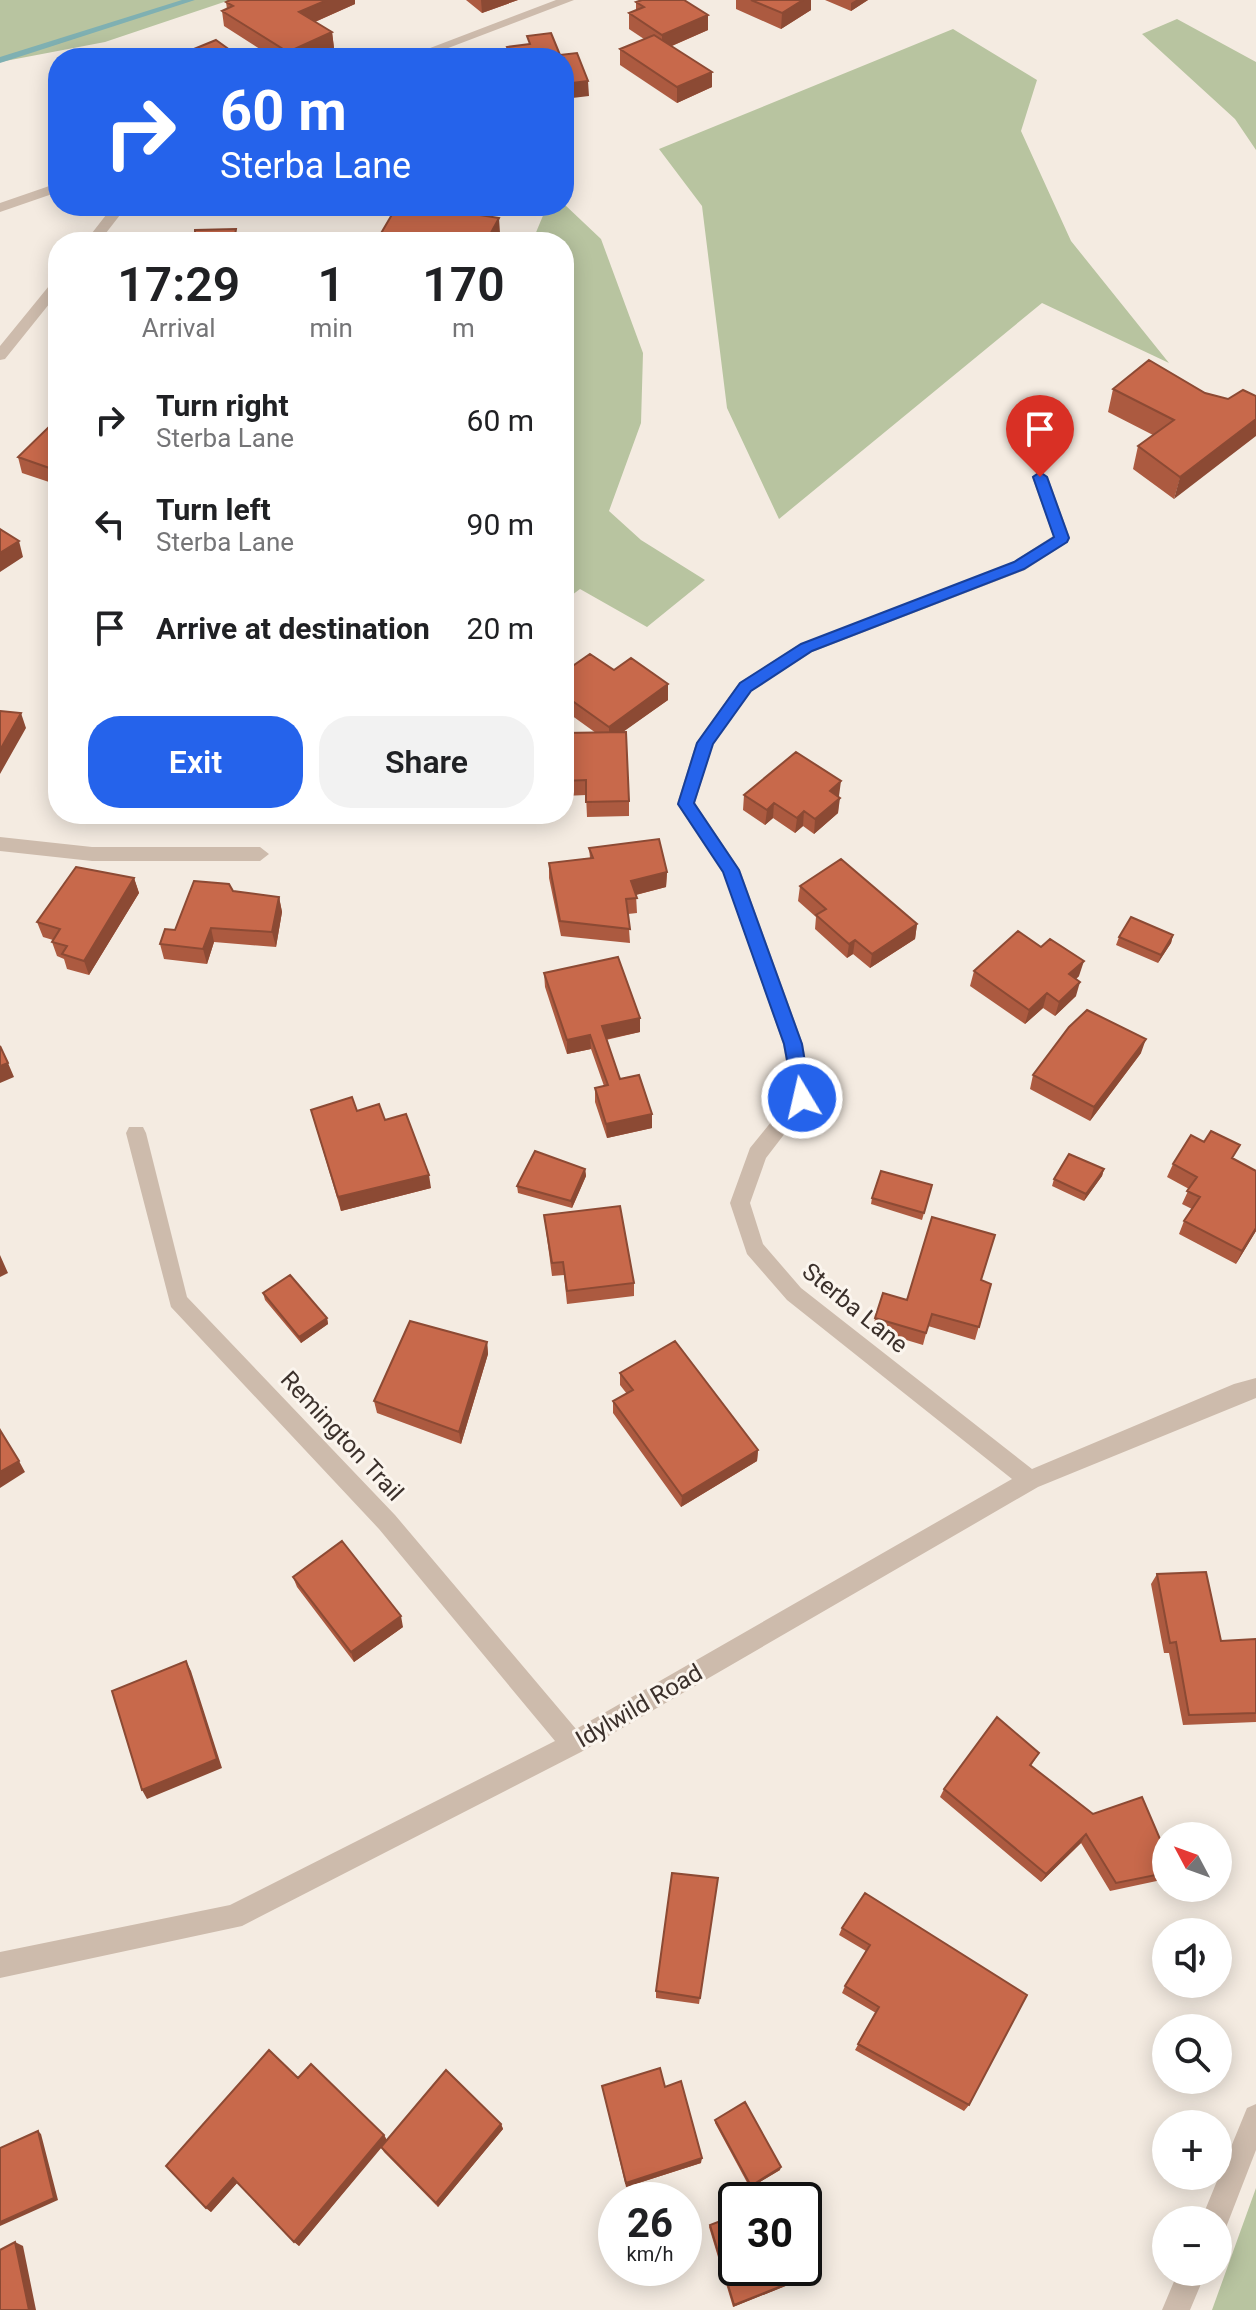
<!DOCTYPE html>
<meta charset="utf-8">
<style>
:root{--surface:#fff;--page:#f2f2f2;--text:#202124;--muted:#757577;--accent:#2563eb}
body{margin:0;font-family:Roboto,sans-serif;background:var(--page);color:var(--text);height:100vh;display:flex;flex-direction:column;font-size:30px;white-space:nowrap}
*{box-sizing:border-box;margin:0}
p{font-size:26px;color:var(--muted)}
.icon{flex:none;width:44px;height:44px;fill:none;stroke:currentColor;stroke-width:2;stroke-linecap:round;stroke-linejoin:round}
.map{position:relative;flex:1;overflow:hidden}
.details{position:absolute;left:48px;top:232px;width:526px;height:592px;display:flex;flex-direction:column;background:var(--surface);border-radius:32px;box-shadow:0 4px 20px #0003}
.details>*{flex:none}
.hud{position:absolute;left:48px;top:48px;width:526px;height:168px;border-radius:32px;box-shadow:0 4px 20px #0003;background:#2563eb;color:#fff;overflow:hidden}
.needle{width:52px;rotate:311deg}
.controls{position:absolute;left:1152px;top:1822px;display:grid;gap:16px}
.controls a{display:grid;place-items:center;width:80px;height:80px;border-radius:50%;background:var(--surface);box-shadow:0 4px 20px #0003;font-size:40px}
.speed{position:absolute;left:598px;top:2182px;display:flex;gap:16px;font-size:40px;font-weight:700;text-align:center}
.speed>*{display:grid;place-content:center;width:104px;height:104px;border-radius:50%;background:var(--surface);box-shadow:0 4px 20px #0003;line-height:1}
.speed small{font-size:20px;font-weight:400}
.speed .limit{border:4px solid #111;border-radius:12px;background:#fff;color:#111}
.pin{position:absolute;display:grid;place-items:center;width:68px;height:68px;color:#fff;margin:-82px -34px;border-radius:50% 50% 50% 0;rotate:-45deg;box-shadow:0 0 8px #0007}
.pin .icon{rotate:45deg}
.me{position:absolute;width:88px;margin:-44px;rotate:351deg;stroke-linejoin:round;filter:drop-shadow(0 0 6px #0008)}
.turn{display:flex;align-items:center;gap:28px;height:168px;padding:0 40px;font-size:36px}
.turn .icon{width:104px;height:104px;stroke-width:2.5}
.turn b{display:block;font-size:56px;line-height:68px}
.eta{display:flex;justify-content:space-evenly;align-items:center;height:136px;text-align:center}
.eta b{font-size:48px;font-weight:600;line-height:56px}
.button{display:flex;gap:16px;margin-top:auto;padding:16px 40px}
.button a{flex:1;height:92px;border-radius:32px;background:var(--accent);color:#fff;font-size:32px;font-weight:600;line-height:92px;text-align:center}
.button a+a{background:var(--page);color:var(--text)}
ul{padding:0;list-style:none}
li{display:flex;align-items:center;gap:24px;height:104px;padding:0 40px}
li div{flex:1}
li b{display:block;font-size:30px}
li em{font-style:normal}
.map>svg:first-child{display:block}
.green{fill:#b8c4a0}
.lines{fill:none;stroke-linecap:round;stroke-linejoin:round}
.stream{fill:#7fb0b2;fill-rule:evenodd}
.minor{fill:#cdbbac;fill-rule:evenodd}
.wall{fill:#ac5a40}
.shaded-wall{fill:#8c4a34}
.building{fill:#c8694b;stroke:#8c4a34;stroke-width:2}
.route{fill:#2563eb;stroke:#184099;stroke-width:2}
.labels{text-anchor:middle;dominant-baseline:central;stroke-width:6;stroke-linejoin:round;paint-order:stroke}
.street-label{font-size:24px;fill:#3b302b;stroke:#fbf5ee}
</style>
<div class="map">
<svg width="1256" height="2310" viewBox="0 0 1256 2310">
<rect width="100%" height="100%" fill="#f4ebe1"/>
<path class="green" d="M 0,0 L 230,0 L 105,42 L 0,62 Z
M 1177,19 L 1256,62 L 1256,150 L 1235,119 L 1142,34 Z
M 953,29 L 1037,80 L 1021,131 L 1071,241 L 1169,363 L 1042,303 L 779,519 L 727,408 L 702,206 L 659,149 Z
M 564,204 L 601,239 L 643,353 L 641,423 L 609,511 L 641,540 L 705,580 L 647,627 L 580,589 L 564,601 L 564,242 L 532,242 L 547,206 Z
M 1256,2188 L 1256,2310 L 1212,2310 Z"/>
<g class="lines">
<path class="stream" d="M 182,0 L 195,0 L 0,63 L 0,57 Z"/>
<path class="minor" d="M 556,0 L 574,0 L 422,58 L 404,58 Z
M 58,183 L 58,192 L 0,212 L 0,203 Z
M 113,206 L 127,206 L 99,242 L 85,242 Z
M 58,280 L 58,293 L 5,359 L 0,360 L 0,346 L 53,281 Z
M 1040,472 L 1048,477 L 1070,538 L 1068,542 L 1025,570 L 812,652 L 751,691 L 713,744 L 695,803 L 740,870 L 803,1044 L 812,1098 L 766,1158 L 750,1203 L 763,1244 L 801,1288 L 1032,1469 L 1234,1384 L 1256,1378 L 1256,1398 L 1038,1487 L 581,1752 L 242,1926 L 0,1978 L 0,1952 L 230,1905 L 555,1741 L 379,1529 L 171,1307 L 126,1133 L 129,1127 L 143,1127 L 146,1133 L 187,1297 L 395,1515 L 576,1729 L 1012,1479 L 787,1300 L 747,1254 L 730,1203 L 750,1148 L 792,1096 L 783,1044 L 723,872 L 677,804 L 696,743 L 739,683 L 800,644 L 1013,562 L 1053,536 L 1032,477 Z
M 0,837 L 92,847 L 260,847 L 269,854 L 260,861 L 92,861 L 0,851 Z
M 1256,2104 L 1256,2150 L 1225,2230 L 1218,2232 L 1218,2220 L 1201,2220 L 1247,2108 Z
M 1178,2272 L 1206,2272 L 1190,2310 L 1162,2310 Z"/>
</g>
<path class="wall" d="M 230,0 L 355,0 L 355,4 L 315,22 L 332,32 L 334,48 L 311,58 L 274,58 L 224,26 L 222,11 L 227,9 L 226,2 Z
M 466,0 L 518,0 L 482,13 Z
M 736,0 L 811,0 L 811,10 L 781,29 L 736,9 Z
M 825,0 L 868,0 L 851,11 Z
M 636,2 L 708,15 L 708,30 L 672,46 L 712,87 L 677,103 L 620,65 L 620,49 L 644,39 L 629,29 L 629,13 L 636,10 Z
M 500,233 L 495,242 L 381,242 L 380,235 Z
M 1113,389 L 1205,393 L 1174,499 L 1133,469 L 1138,446 L 1153,435 L 1108,412 Z
M 58,418 L 58,485 L 22,473 L 18,457 Z
M 614,670 L 668,684 L 668,700 L 622,732 L 629,801 L 629,816 L 587,817 L 586,795 L 564,796 L 564,733 L 596,733 L 564,710 L 564,672 Z
M 744,795 L 839,796 L 838,813 L 814,834 L 803,826 L 795,833 L 773,818 L 765,825 L 743,810 Z
M 589,848 L 667,872 L 666,887 L 636,895 L 637,913 L 628,914 L 630,943 L 561,936 L 549,878 L 549,863 L 590,858 Z
M 134,878 L 139,893 L 89,975 L 67,969 L 64,959 L 57,956 L 52,942 L 53,940 L 43,937 L 37,922 Z
M 800,886 L 917,924 L 915,939 L 870,968 L 853,954 L 847,958 L 815,929 L 816,917 L 798,901 Z
M 233,891 L 279,897 L 282,912 L 276,947 L 214,942 L 207,964 L 164,959 L 160,944 L 175,930 Z
M 1173,935 L 1171,943 L 1158,963 L 1116,945 L 1119,937 Z
M 974,971 L 1079,976 L 1076,979 L 1076,996 L 1055,1016 L 1043,1008 L 1025,1024 L 970,986 Z
M 544,973 L 640,1018 L 640,1032 L 606,1040 L 620,1079 L 652,1114 L 652,1128 L 607,1138 L 595,1102 L 595,1088 L 604,1086 L 591,1049 L 567,1054 L 545,987 Z
M 1141,1053 L 1090,1121 L 1030,1089 L 1033,1075 Z
M 311,1110 L 357,1111 L 385,1120 L 431,1188 L 341,1211 Z
M 1234,1160 L 1256,1231 L 1236,1264 L 1179,1234 L 1184,1221 L 1192,1209 L 1182,1204 L 1189,1189 L 1167,1177 L 1173,1164 Z
M 585,1169 L 586,1176 L 572,1208 L 518,1193 L 517,1186 Z
M 1104,1169 L 1102,1176 L 1084,1201 L 1052,1186 L 1054,1179 Z
M 932,1185 L 922,1220 L 871,1204 L 872,1198 Z
M 544,1215 L 634,1283 L 634,1296 L 567,1304 L 564,1275 L 552,1276 Z
M 981,1281 L 991,1284 L 975,1340 L 928,1326 L 923,1345 L 873,1330 L 875,1318 L 907,1300 Z
M 263,1293 L 327,1318 L 328,1324 L 301,1343 L 265,1300 Z
M 487,1342 L 488,1354 L 461,1444 L 377,1413 L 374,1401 Z
M 620,1373 L 758,1450 L 757,1461 L 681,1507 L 613,1413 L 613,1401 L 627,1394 L 620,1385 Z
M 1157,1574 L 1221,1641 L 1256,1639 L 1256,1722 L 1183,1725 L 1169,1653 L 1164,1653 L 1151,1584 Z
M 293,1577 L 403,1627 L 354,1662 L 297,1587 Z
M 1039,1753 L 1031,1766 L 1093,1814 L 1166,1853 L 1166,1879 L 1110,1891 L 1081,1843 L 1041,1882 L 940,1797 L 944,1789 Z
M 718,1878 L 699,2004 L 656,1998 L 656,1991 Z
M 865,1893 L 969,2105 L 964,2111 L 855,2050 L 876,2013 L 842,1993 L 845,1986 L 866,1951 L 839,1935 L 842,1928 Z
M 298,2078 L 384,2135 L 387,2140 L 501,2124 L 503,2129 L 438,2207 L 384,2152 L 381,2147 L 299,2246 L 237,2183 L 211,2212 L 206,2208 Z
M 602,2086 L 665,2087 L 701,2163 L 626,2187 Z
M 715,2120 L 780,2170 L 750,2188 L 715,2123 Z
M 710,2225 L 788,2285 L 733,2307 L 709,2227 Z"/>
<path class="shaded-wall" d="M 327,0 L 355,0 L 355,4 L 301,28 L 299,12 Z
M 481,0 L 518,0 L 482,13 Z
M 803,0 L 811,0 L 811,10 L 781,29 L 782,13 Z
M 856,0 L 868,0 L 851,11 L 851,3 Z
M 708,15 L 708,30 L 662,50 L 662,35 Z
M 332,32 L 334,48 L 311,58 L 288,58 L 288,52 Z
M 712,72 L 712,87 L 677,103 L 677,87 Z
M 588,81 L 589,96 L 564,99 L 564,84 Z
M 499,218 L 500,233 L 495,242 L 486,242 Z
M 1256,419 L 1256,436 L 1174,499 L 1180,477 Z
M 19,541 L 23,557 L 0,572 L 0,553 Z
M 668,684 L 668,700 L 609,742 L 609,727 Z
M 21,713 L 26,728 L 0,774 L 0,750 Z
M 841,781 L 839,796 L 828,806 L 830,791 Z
M 840,798 L 838,813 L 814,834 L 815,819 Z
M 774,803 L 773,818 L 765,825 L 767,810 Z
M 804,811 L 803,826 L 795,833 L 797,818 Z
M 667,872 L 666,887 L 631,896 L 631,881 Z
M 134,878 L 139,893 L 89,975 L 84,961 Z
M 279,897 L 282,912 L 276,947 L 272,932 Z
M 917,924 L 915,939 L 870,968 L 872,954 Z
M 211,928 L 214,942 L 207,964 L 203,949 Z
M 1173,935 L 1171,943 L 1158,963 L 1161,955 Z
M 855,940 L 853,954 L 847,958 L 849,944 Z
M 1084,961 L 1079,976 L 1065,989 L 1069,974 Z
M 1080,982 L 1076,996 L 1055,1016 L 1059,1002 Z
M 1047,993 L 1043,1008 L 1025,1024 L 1029,1010 Z
M 640,1018 L 640,1032 L 602,1040 L 602,1026 Z
M 590,1035 L 591,1049 L 567,1054 L 567,1040 Z
M 1146,1039 L 1141,1053 L 1090,1121 L 1094,1107 Z
M 8,1063 L 14,1077 L 0,1083 L 0,1066 Z
M 652,1114 L 652,1128 L 607,1138 L 606,1124 Z
M 585,1169 L 586,1176 L 572,1208 L 571,1201 Z
M 1104,1169 L 1102,1176 L 1084,1201 L 1086,1194 Z
M 429,1175 L 431,1188 L 341,1211 L 338,1197 Z
M 1256,1228 L 1256,1231 L 1236,1264 L 1242,1251 Z
M 0,1255 L 8,1273 L 0,1277 Z
M 327,1318 L 328,1324 L 301,1343 L 299,1337 Z
M 487,1342 L 488,1354 L 461,1444 L 459,1432 Z
M 758,1450 L 757,1461 L 681,1507 L 682,1496 Z
M 19,1461 L 25,1472 L 0,1488 L 0,1472 Z
M 401,1616 L 403,1627 L 354,1662 L 351,1652 Z
M 186,1661 L 191,1671 L 222,1768 L 147,1799 L 142,1790 Z
M 1086,1834 L 1081,1843 L 1041,1882 L 1046,1874 Z
M 501,2124 L 503,2129 L 438,2207 L 436,2203 Z
M 38,2131 L 41,2134 L 58,2200 L 0,2226 L 0,2222 Z
M 384,2135 L 387,2141 L 299,2246 L 294,2242 Z
M 702,2158 L 701,2163 L 626,2187 L 626,2183 Z
M 781,2167 L 780,2170 L 750,2188 L 751,2186 Z
M 233,2178 L 238,2182 L 211,2212 L 206,2208 Z
M 15,2242 L 23,2246 L 36,2310 L 29,2310 Z
M 789,2283 L 788,2285 L 733,2307 L 734,2305 Z"/>
<path class="building" d="M 230,0 L 327,0 L 299,12 L 332,32 L 288,52 L 222,11 L 233,6 L 226,2 Z
M 642,0 L 684,0 L 708,15 L 662,35 L 629,13 L 644,7 L 636,2 Z
M 751,0 L 803,0 L 782,13 Z
M 551,33 L 560,55 L 577,53 L 588,81 L 564,84 L 564,58 L 512,58 L 507,47 L 530,44 L 527,36 Z
M 654,35 L 712,72 L 677,87 L 620,49 Z
M 216,40 L 241,58 L 172,58 Z
M 397,206 L 423,206 L 499,218 L 486,242 L 414,242 L 415,240 L 380,235 Z
M 236,229 L 234,242 L 152,242 L 152,236 L 195,235 L 195,230 Z
M 1149,360 L 1205,393 L 1228,399 L 1243,390 L 1256,396 L 1256,419 L 1180,477 L 1138,446 L 1174,420 L 1113,389 Z
M 58,418 L 58,471 L 18,457 Z
M 0,529 L 19,541 L 0,553 Z
M 590,654 L 614,670 L 631,658 L 668,684 L 609,727 L 564,695 L 564,672 Z
M 0,711 L 21,713 L 0,750 Z
M 626,732 L 629,801 L 586,802 L 586,780 L 564,781 L 564,733 Z
M 796,752 L 841,781 L 830,791 L 840,798 L 815,819 L 804,811 L 797,818 L 774,803 L 767,810 L 744,795 Z
M 659,839 L 667,872 L 631,881 L 637,898 L 626,899 L 630,929 L 560,921 L 549,863 L 593,858 L 589,848 Z
M 841,859 L 917,924 L 872,954 L 855,940 L 849,944 L 816,915 L 826,909 L 800,886 Z
M 76,867 L 134,878 L 84,961 L 62,954 L 67,946 L 52,942 L 60,929 L 37,922 Z
M 194,881 L 229,884 L 233,891 L 279,897 L 272,932 L 211,928 L 203,949 L 160,944 L 165,929 L 175,930 Z
M 1131,917 L 1173,935 L 1161,955 L 1119,937 Z
M 1018,931 L 1041,947 L 1050,939 L 1084,961 L 1069,974 L 1080,982 L 1059,1002 L 1047,993 L 1029,1010 L 974,971 Z
M 618,957 L 640,1018 L 602,1026 L 620,1079 L 639,1075 L 652,1114 L 606,1124 L 595,1088 L 608,1085 L 590,1035 L 567,1040 L 544,973 Z
M 1087,1010 L 1146,1039 L 1094,1107 L 1033,1075 L 1069,1027 Z
M 0,1046 L 8,1063 L 0,1066 Z
M 352,1097 L 357,1111 L 379,1104 L 385,1120 L 406,1114 L 429,1175 L 338,1197 L 311,1110 Z
M 1211,1131 L 1240,1145 L 1232,1158 L 1256,1171 L 1256,1228 L 1242,1251 L 1184,1221 L 1200,1197 L 1187,1191 L 1197,1177 L 1173,1164 L 1191,1135 L 1204,1142 Z
M 535,1151 L 585,1169 L 571,1201 L 517,1186 Z
M 1069,1154 L 1104,1169 L 1086,1194 L 1054,1179 Z
M 881,1171 L 932,1185 L 924,1213 L 872,1198 Z
M 620,1206 L 634,1283 L 567,1291 L 563,1262 L 552,1263 L 544,1215 Z
M 932,1217 L 995,1235 L 981,1280 L 991,1284 L 979,1327 L 932,1314 L 926,1333 L 875,1318 L 883,1293 L 907,1300 Z
M 290,1275 L 327,1318 L 299,1337 L 263,1293 Z
M 410,1321 L 487,1342 L 459,1432 L 374,1401 Z
M 675,1341 L 758,1450 L 682,1496 L 613,1401 L 633,1390 L 620,1373 Z
M 0,1430 L 19,1461 L 0,1472 Z
M 342,1541 L 401,1616 L 351,1652 L 293,1577 Z
M 1206,1572 L 1221,1641 L 1256,1639 L 1256,1713 L 1189,1715 L 1176,1642 L 1170,1643 L 1157,1574 Z
M 186,1661 L 217,1759 L 142,1790 L 112,1691 Z
M 997,1717 L 1039,1753 L 1030,1765 L 1093,1814 L 1142,1797 L 1166,1853 L 1166,1873 L 1116,1883 L 1086,1834 L 1046,1874 L 944,1789 Z
M 672,1873 L 718,1878 L 700,1998 L 656,1991 Z
M 865,1893 L 1027,1995 L 969,2105 L 858,2044 L 879,2007 L 845,1986 L 870,1945 L 842,1928 Z
M 269,2050 L 298,2078 L 311,2064 L 384,2135 L 294,2242 L 233,2178 L 206,2208 L 166,2166 Z
M 660,2068 L 665,2087 L 681,2081 L 702,2158 L 626,2183 L 602,2086 Z
M 446,2070 L 501,2124 L 436,2203 L 381,2147 Z
M 745,2102 L 781,2167 L 751,2186 L 715,2120 Z
M 38,2131 L 54,2198 L 0,2222 L 0,2148 Z
M 736,2215 L 736,2268 L 784,2268 L 789,2283 L 734,2305 L 710,2225 Z
M 15,2242 L 29,2310 L 0,2310 L 0,2250 Z"/>
<path class="route" d="M 1040,472 L 1047,477 L 1069,538 L 1067,542 L 1024,569 L 812,651 L 751,691 L 713,744 L 694,803 L 739,870 L 802,1044 L 811,1098 L 808,1103 L 795,1103 L 784,1044 L 723,872 L 678,804 L 697,743 L 740,683 L 801,644 L 1014,562 L 1054,537 L 1033,477 Z"/>
<g class="labels">
<g class="street-label">
<text transform="translate(855 1308) rotate(39)">Sterba Lane</text>
<text transform="translate(342 1436) rotate(47)">Remington Trail</text>
<text transform="translate(639 1706) rotate(-30)">Idylwild Road</text>
</g>
</g>
</svg>
<div class="controls">
<a><svg class="needle" viewBox="-14 -14 28 28"><path d="M0-13l5 13h-10z" fill="#e53935"/><path d="M0 13l5-13h-10z" fill="#757577"/></svg></a>
<a><svg class="icon" aria-label="sound" viewBox="0 0 24 24"><path d="M4 9h4l5-4v14l-5-4H4zM17 9q2 3 0 6"/></svg></a>
<a><svg class="icon" aria-label="search" viewBox="0 0 24 24"><circle cx="10" cy="10" r="6"/><path d="M15 15l6 6"/></svg></a>
<a>+</a>
<a>−</a>
</div>
<div class="speed"><div>26<small>km/h</small></div><div class="limit">30</div></div>
<div class="pin" style="left:1040px;top:477px;background:#d93025"><svg class="icon" aria-label="arrive" viewBox="0 0 24 24"><path d="M6 21V4h12l-3 4 3 4H6"/></svg></div>
<svg class="me" style="left:802px;top:1098px" viewBox="-20 -20 40 40"><circle r="17" fill="#2563eb" stroke="#fff" stroke-width="3"/><path d="M0-11L8 9 0 5-8 9z" fill="#fff"/></svg>
<div class="hud">
<div class="turn"><svg class="icon" aria-label="right" viewBox="0 0 24 24"><path d="M7 20v-9h11M14 6l5 5-5 5"/></svg><div><b>60 m</b>Sterba Lane</div></div>
</div>
<section class="details">
<div class="eta">
<div><b>17:29</b><p>Arrival</p></div>
<div><b>1</b><p>min</p></div>
<div><b>170</b><p>m</p></div>
</div>
<ul>
<li><svg class="icon" aria-label="right" viewBox="0 0 24 24"><path d="M7 20v-9h11M14 6l5 5-5 5"/></svg><div><b>Turn right</b><p>Sterba Lane</p></div><em>60 m</em></li>
<li><svg class="icon" aria-label="left" viewBox="0 0 24 24"><path d="M17 20v-9H6M10 6l-5 5 5 5"/></svg><div><b>Turn left</b><p>Sterba Lane</p></div><em>90 m</em></li>
<li><svg class="icon" aria-label="arrive" viewBox="0 0 24 24"><path d="M6 21V4h12l-3 4 3 4H6"/></svg><div><b>Arrive at destination</b></div><em>20 m</em></li>
</ul>
<div class="button"><a>Exit</a><a>Share</a></div>
</section>
</div>
